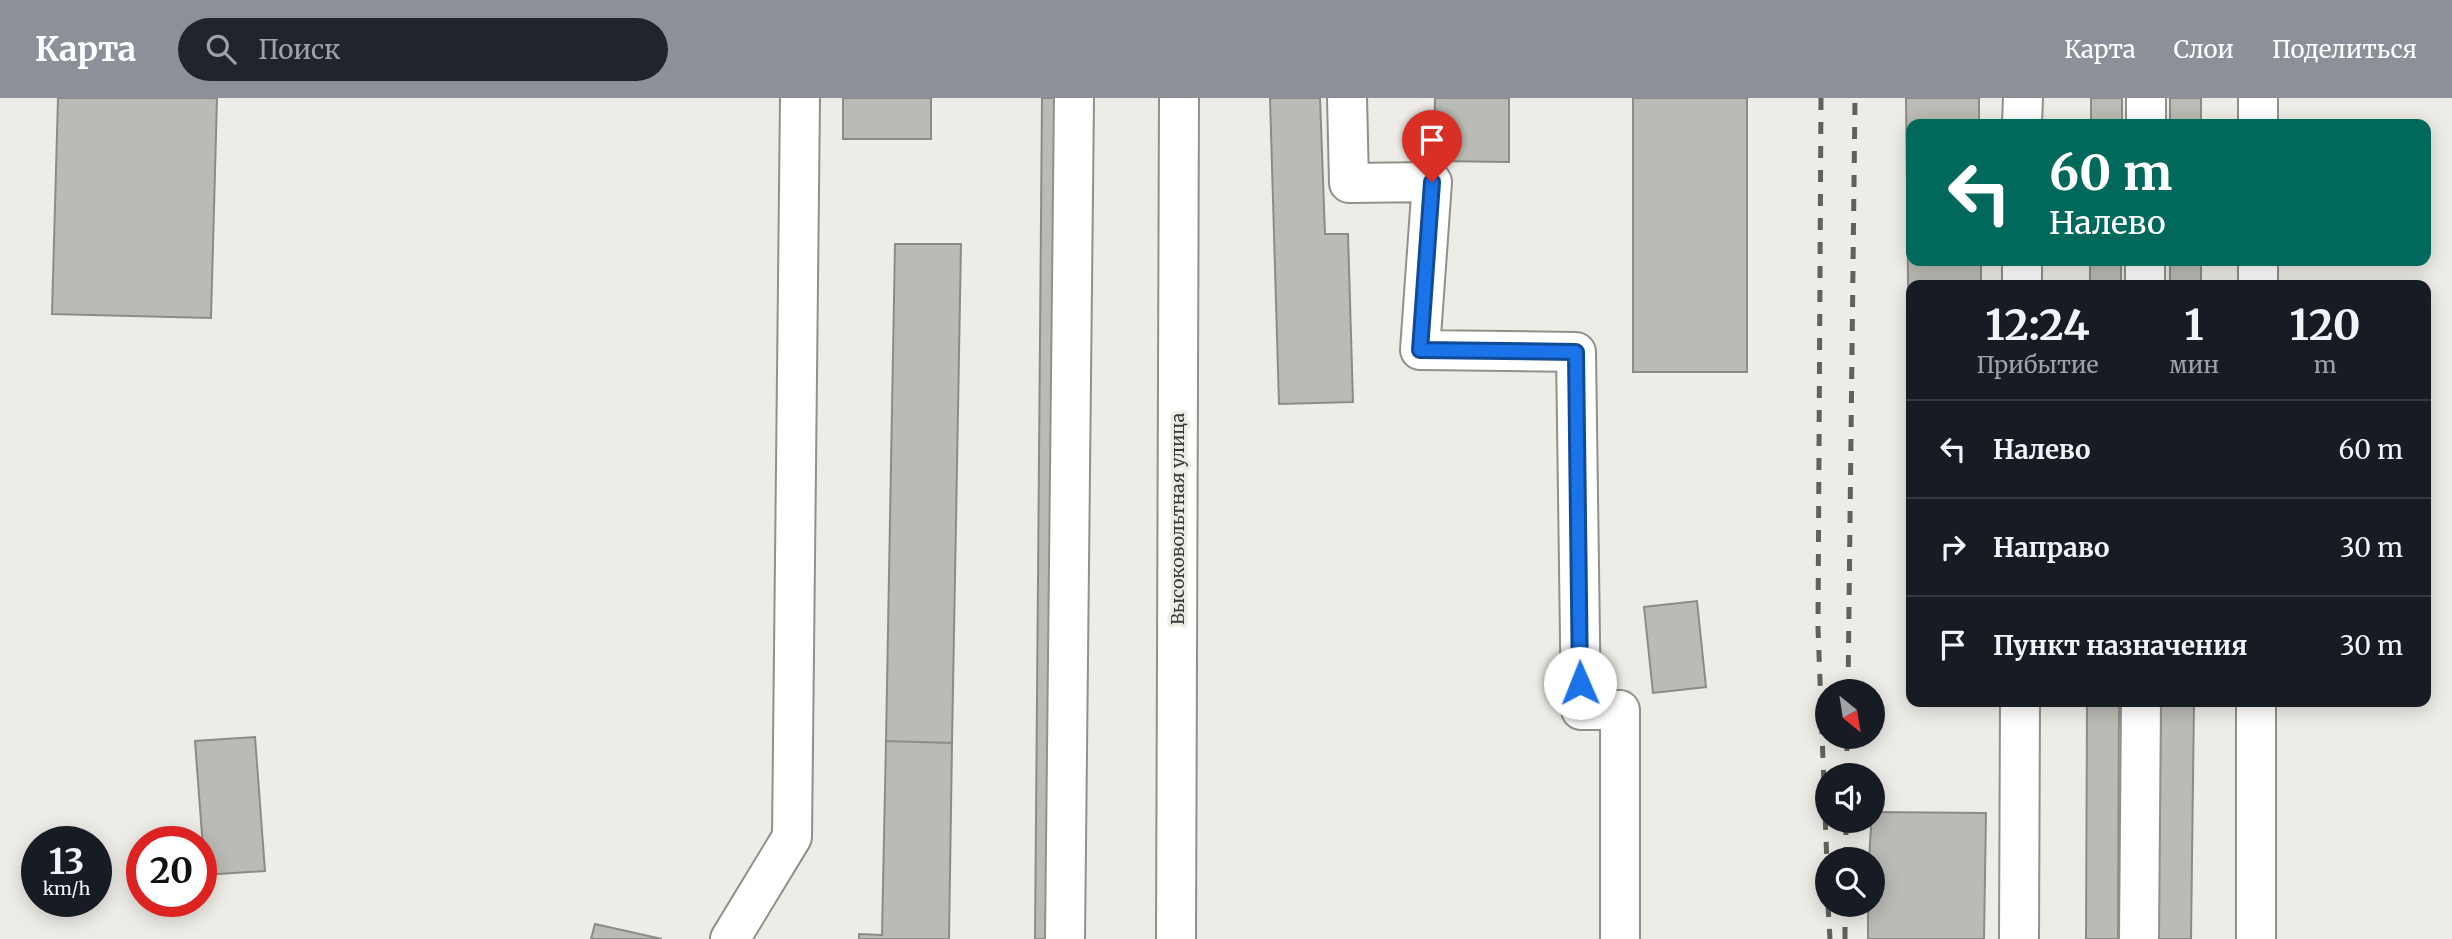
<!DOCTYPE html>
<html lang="ru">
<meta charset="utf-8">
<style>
:root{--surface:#171b24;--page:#20242c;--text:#f1f3f6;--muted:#9ea1a6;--line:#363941;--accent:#8c9099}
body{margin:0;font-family:Merriweather,serif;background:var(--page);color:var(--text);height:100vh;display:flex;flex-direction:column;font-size:26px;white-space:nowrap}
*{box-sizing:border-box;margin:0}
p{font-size:23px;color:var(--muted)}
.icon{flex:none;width:38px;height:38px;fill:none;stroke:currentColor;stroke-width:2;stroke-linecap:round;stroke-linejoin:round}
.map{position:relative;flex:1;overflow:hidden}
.panel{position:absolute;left:1906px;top:182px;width:525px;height:427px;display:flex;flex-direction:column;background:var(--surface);border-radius:14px;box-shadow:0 4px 18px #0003}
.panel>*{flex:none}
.top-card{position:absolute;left:1906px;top:21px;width:525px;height:147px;border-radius:14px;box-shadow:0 4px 18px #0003;background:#00695c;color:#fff;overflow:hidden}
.needle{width:46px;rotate:150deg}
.controls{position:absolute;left:1815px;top:581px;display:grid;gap:14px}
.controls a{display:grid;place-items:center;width:70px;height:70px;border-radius:50%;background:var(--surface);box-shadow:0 4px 18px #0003;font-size:35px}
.speed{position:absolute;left:21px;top:728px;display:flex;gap:14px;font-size:35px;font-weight:700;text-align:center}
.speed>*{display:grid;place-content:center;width:91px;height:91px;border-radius:50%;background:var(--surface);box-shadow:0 4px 18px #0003;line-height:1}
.speed small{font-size:18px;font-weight:400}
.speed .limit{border:10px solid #d22;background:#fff;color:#111}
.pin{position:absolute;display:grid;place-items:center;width:60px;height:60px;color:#fff;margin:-72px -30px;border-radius:50% 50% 50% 0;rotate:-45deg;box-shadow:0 0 7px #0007}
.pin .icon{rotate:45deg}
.me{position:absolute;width:77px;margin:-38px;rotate:359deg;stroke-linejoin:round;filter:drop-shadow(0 0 5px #0008)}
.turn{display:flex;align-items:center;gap:24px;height:147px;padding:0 28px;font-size:32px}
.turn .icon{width:91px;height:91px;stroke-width:2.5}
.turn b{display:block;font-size:49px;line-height:60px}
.eta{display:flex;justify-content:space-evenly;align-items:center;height:119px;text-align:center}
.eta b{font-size:42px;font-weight:700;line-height:49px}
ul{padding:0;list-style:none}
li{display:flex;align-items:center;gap:21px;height:98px;padding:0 28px;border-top:2px solid var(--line)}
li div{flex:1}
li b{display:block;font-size:26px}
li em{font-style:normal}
header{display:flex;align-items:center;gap:42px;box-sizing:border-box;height:98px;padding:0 35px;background:var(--accent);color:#fff}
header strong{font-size:33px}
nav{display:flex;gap:38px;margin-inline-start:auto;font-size:24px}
.search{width:490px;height:63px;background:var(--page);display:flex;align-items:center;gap:18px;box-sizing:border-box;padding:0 24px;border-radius:38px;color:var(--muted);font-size:26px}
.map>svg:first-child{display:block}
.building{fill:#bbbbb5;stroke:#8c8c86;stroke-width:2}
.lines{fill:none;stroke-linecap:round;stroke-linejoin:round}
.minor-casing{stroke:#91908b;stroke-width:42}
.minor{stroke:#fff;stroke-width:38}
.rail{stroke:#60605d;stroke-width:5;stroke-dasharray:12 12;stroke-linecap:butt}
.route-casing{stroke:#114b97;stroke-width:18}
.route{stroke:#1a73e8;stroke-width:12}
.labels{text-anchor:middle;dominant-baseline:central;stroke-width:7;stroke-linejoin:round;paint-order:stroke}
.street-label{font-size:18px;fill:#3a3a38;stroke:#edece6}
</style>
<header>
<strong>Карта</strong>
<div class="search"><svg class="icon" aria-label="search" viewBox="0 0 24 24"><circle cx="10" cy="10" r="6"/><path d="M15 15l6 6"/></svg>Поиск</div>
<nav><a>Карта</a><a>Слои</a><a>Поделиться</a></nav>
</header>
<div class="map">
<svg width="2452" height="841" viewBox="0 0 2452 841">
<rect width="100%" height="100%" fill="#edece6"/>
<path class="building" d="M 58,0 L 217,0 L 211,220 L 52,216 Z
M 843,0 L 931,0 L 931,41 L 843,41 Z
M 1042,0 L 1077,0 L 1070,841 L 1035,841 Z
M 1270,0 L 1320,0 L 1325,136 L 1348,136 L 1353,304 L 1279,306 Z
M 1435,0 L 1509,0 L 1509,64 L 1434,63 Z
M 1633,0 L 1747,0 L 1747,274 L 1633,274 Z
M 1906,0 L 1979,0 L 1979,26 L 1911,26 L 1911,163 L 1981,163 L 1981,187 L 1911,187 L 1911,450 Z
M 2091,0 L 2122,0 L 2122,26 L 2091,26 Z
M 2170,0 L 2201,0 L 2201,26 L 2170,26 Z
M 895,146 L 961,146 L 952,645 L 886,643 Z
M 2090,163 L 2121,163 L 2121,187 L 2090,187 Z
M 2170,163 L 2201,163 L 2201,187 L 2170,187 Z
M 1697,503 L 1706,589 L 1653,595 L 1644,509 Z
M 2087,604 L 2119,604 L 2118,841 L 2086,841 Z
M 2161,604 L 2194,604 L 2191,841 L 2158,841 Z
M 255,639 L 265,773 L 205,777 L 195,643 Z
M 886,643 L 952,645 L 949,841 L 859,841 L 859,836 L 882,837 Z
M 1872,714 L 1986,715 L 1984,841 L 1868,841 L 1868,807 L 1872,807 L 1872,761 L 1869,761 Z
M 595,826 L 662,841 L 591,841 Z"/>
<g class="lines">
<g class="minor-casing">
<path id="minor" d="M 1347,0 L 1349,85 L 1432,84 L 1420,252 L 1576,254 L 1581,612 L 1620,612 L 1620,841
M 2022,26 L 2023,0
M 2146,26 L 2146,0
M 2258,26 L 2258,0
M 2022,187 L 2022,163
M 2145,187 L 2145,163
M 2258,187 L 2258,163
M 730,841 L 792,739 L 800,0
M 1065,841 L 1074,0
M 1176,841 L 1179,0
M 2019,841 L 2020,604
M 2139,841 L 2141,604
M 2256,841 L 2256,604"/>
</g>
<use href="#minor" class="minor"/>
<path class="rail" d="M 1821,0 L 1818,530 L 1827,767
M 1848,593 L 1855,0
M 1847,677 L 1847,639
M 1846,761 L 1846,723
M 1828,807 L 1830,841
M 1845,841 L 1845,807"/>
</g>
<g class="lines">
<g class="route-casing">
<path id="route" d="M 1432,84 L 1420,252 L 1576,254 L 1580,585"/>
</g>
<use href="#route" class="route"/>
</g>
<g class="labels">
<g class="street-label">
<text transform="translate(1177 421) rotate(-90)">Высоковольтная улица</text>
</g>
</g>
</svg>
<div class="controls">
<a><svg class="needle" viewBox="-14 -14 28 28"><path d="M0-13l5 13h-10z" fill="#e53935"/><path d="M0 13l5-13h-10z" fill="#9ea1a6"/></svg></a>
<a><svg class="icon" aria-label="sound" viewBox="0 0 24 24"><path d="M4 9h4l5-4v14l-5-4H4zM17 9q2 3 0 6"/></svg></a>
<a><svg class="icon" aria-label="search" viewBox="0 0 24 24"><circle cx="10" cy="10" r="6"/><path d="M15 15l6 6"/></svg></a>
</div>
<div class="speed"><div>13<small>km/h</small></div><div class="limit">20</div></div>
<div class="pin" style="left:1432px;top:84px;background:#d93025"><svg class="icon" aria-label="arrive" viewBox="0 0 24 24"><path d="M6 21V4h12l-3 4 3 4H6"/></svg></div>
<svg class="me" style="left:1580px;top:585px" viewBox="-20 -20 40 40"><circle r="19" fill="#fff"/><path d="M0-13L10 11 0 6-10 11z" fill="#1a73e8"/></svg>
<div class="top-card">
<div class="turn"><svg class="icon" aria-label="left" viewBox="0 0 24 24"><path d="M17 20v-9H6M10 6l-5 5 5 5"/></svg><div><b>60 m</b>Налево</div></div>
</div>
<section class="panel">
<div class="eta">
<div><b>12:24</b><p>Прибытие</p></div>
<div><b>1</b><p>мин</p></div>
<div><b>120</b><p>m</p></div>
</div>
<ul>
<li><svg class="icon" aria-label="left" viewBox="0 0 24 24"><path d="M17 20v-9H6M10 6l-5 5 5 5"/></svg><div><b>Налево</b></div><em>60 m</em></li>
<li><svg class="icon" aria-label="right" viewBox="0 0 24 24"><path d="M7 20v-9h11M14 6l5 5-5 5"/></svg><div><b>Направо</b></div><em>30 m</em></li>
<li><svg class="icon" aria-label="arrive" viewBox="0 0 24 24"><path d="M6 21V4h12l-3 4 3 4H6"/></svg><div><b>Пункт назначения</b></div><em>30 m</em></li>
</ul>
</section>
</div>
